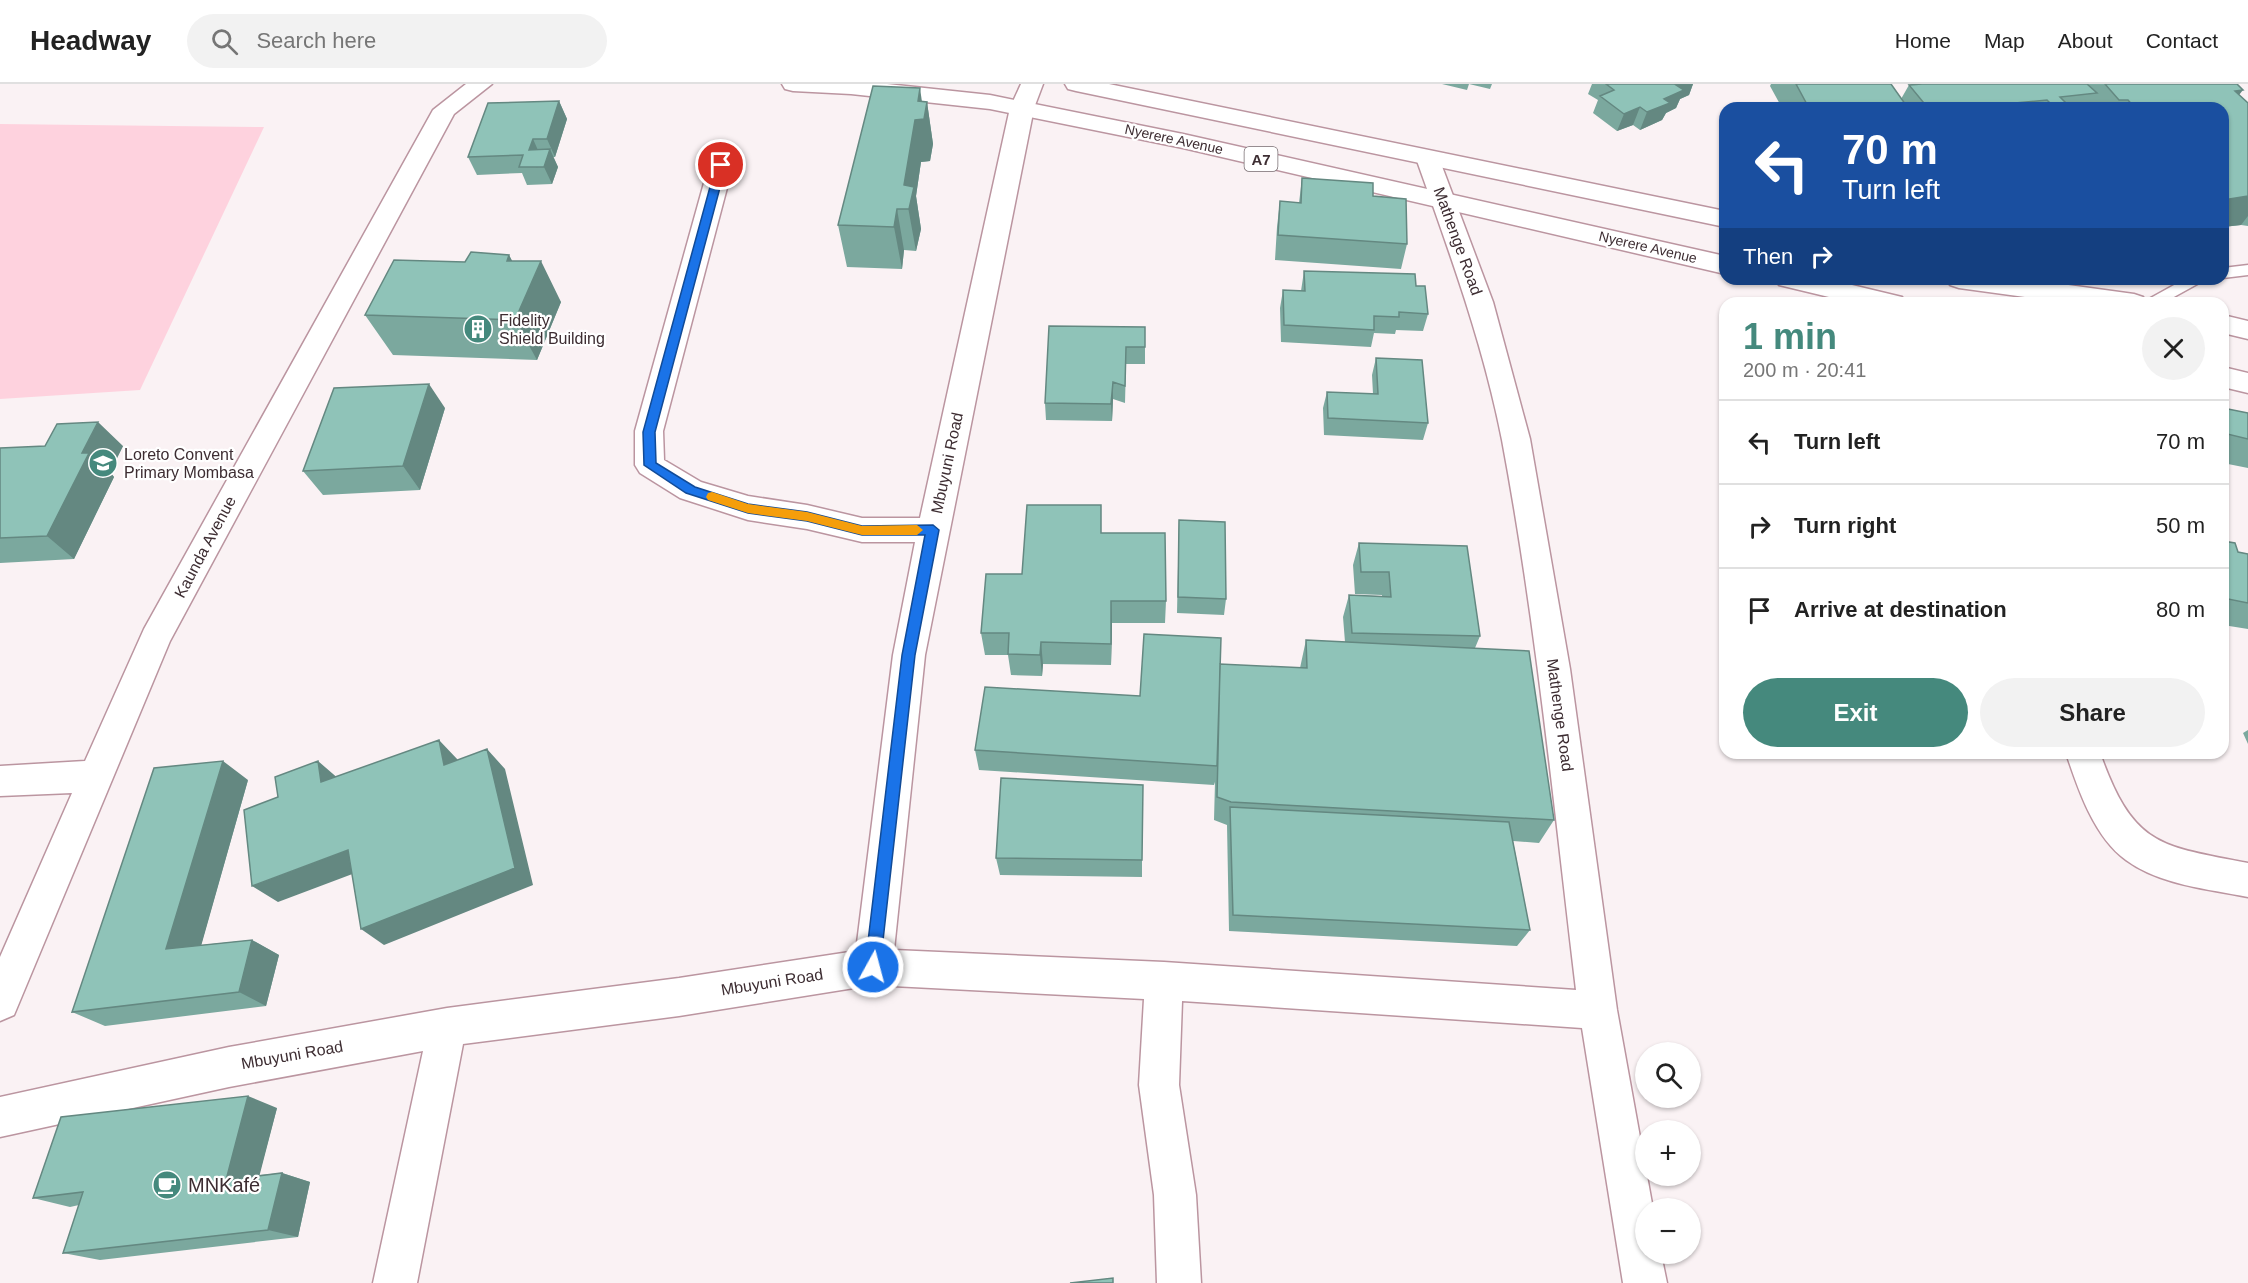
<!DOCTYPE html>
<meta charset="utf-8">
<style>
:root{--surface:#fff;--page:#f2f2f2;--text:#222;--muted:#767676;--line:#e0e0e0;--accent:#45897d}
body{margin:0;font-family:Helvetica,sans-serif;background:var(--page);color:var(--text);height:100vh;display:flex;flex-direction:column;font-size:22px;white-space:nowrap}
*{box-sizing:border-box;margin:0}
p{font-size:20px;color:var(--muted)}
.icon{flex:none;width:33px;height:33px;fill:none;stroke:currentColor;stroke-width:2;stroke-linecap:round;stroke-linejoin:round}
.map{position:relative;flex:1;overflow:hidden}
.side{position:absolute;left:1719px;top:213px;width:510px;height:462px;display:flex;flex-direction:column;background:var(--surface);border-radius:18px;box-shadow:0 2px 4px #0004}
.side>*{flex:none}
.banner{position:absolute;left:1719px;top:18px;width:510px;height:183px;border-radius:18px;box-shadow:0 2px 4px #0004;background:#1a4fa0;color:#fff;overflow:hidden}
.buttons{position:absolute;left:1635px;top:958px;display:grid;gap:12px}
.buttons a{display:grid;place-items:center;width:66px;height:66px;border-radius:50%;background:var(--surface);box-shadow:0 2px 4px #0004;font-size:30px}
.pin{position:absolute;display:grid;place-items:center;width:51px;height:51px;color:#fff;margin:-26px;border:3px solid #fff;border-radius:50%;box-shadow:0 2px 6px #0007}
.me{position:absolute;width:66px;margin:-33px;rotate:7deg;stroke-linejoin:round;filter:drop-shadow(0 0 4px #0008)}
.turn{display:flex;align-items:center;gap:21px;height:126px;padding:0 24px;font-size:27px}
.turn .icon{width:78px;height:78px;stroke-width:2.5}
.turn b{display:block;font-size:42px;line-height:51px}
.then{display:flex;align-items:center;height:57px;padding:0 24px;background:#0003;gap:12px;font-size:22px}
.round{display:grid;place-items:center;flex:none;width:63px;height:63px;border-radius:32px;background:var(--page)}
.summary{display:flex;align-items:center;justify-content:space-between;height:102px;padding:0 24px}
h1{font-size:36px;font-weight:700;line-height:45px;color:var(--accent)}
.cta{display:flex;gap:12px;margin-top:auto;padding:12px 24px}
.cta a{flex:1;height:69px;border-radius:36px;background:var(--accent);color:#fff;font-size:24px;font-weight:700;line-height:69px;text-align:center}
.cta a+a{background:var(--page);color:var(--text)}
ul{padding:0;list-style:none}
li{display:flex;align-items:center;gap:18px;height:84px;padding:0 24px;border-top:2px solid var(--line)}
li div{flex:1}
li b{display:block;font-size:22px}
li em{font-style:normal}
header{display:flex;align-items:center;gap:36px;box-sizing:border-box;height:84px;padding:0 30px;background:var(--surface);border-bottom:2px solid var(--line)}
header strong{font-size:28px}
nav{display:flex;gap:33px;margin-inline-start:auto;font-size:21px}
.search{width:420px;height:54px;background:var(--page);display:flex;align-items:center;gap:15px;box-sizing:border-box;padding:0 21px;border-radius:33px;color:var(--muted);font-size:22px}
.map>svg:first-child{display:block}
.green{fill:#fed2de}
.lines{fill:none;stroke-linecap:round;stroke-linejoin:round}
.lane-casing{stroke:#bb95a0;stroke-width:3}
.street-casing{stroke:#bb95a0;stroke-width:3}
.highway-casing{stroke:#bb95a0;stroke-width:3}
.lane{fill:#fff;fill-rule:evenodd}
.street{fill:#fff;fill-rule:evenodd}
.highway{fill:#fff;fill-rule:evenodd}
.wall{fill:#7ba89e}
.shaded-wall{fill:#648881}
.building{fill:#8fc3b8;stroke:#648881;stroke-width:1.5}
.route{fill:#1a73e8;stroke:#114b97;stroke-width:1.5}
.slow{fill:#f59e0b}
.labels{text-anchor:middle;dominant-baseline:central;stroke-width:4.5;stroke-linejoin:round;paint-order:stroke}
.far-street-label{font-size:14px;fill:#3d2d32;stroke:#fff}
.shield{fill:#fff;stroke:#776c70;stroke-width:1.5}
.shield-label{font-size:15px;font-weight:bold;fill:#3d2d32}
.street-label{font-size:16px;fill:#3d2d32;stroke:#fff}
.poi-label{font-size:16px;fill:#3d2d32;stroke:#fff;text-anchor:start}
.near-poi-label{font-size:20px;fill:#3d2d32;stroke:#fff;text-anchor:start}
</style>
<header>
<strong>Headway</strong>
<div class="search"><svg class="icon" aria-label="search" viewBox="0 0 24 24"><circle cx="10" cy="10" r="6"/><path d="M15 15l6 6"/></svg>Search here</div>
<nav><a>Home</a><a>Map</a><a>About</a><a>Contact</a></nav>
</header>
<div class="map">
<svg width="2248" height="1199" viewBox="0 0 2248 1199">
<rect width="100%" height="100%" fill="#faf2f4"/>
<path class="green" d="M 0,40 L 264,43 L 140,306 L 0,315 Z"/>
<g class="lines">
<g class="lane-casing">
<path id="lane" d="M 2248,181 L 2248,191 L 2223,194 L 2223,184 Z
M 2185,195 L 2203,195 L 2201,198 L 2163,219 L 2145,219 L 2147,216 Z"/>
</g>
<g class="street-casing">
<path id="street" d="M 466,0 L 492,0 L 454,30 L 170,557 L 14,931 L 0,937 L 0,873 L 72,709 L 0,712 L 0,682 L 85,677 L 144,545 L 433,26 Z
M 1021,0 L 1043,0 L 1034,24 L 925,571 L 894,866 L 1164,878 L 1576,906 C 1554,723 1536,537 1502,356 C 1483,259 1449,167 1416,74 L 1419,69 L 1428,67 L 1437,69 L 1493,218 L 1530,355 L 1570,585 L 1617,926 L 1653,1125 L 1646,1125 L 1646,1170 L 1661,1170 L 1667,1199 L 1623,1199 L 1582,944 L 1182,917 L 1179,1001 L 1196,1111 L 1201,1199 L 1157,1199 L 1154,1111 L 1139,1001 L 1144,915 L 873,901 L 679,932 L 463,960 L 417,1199 L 373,1199 L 423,967 L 229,1003 L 0,1053 L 0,1013 L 229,963 L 447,924 L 679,894 L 856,867 L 893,571 L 915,458 L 862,458 L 807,445 L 748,436 L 680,414 L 640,389 L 635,381 L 635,347 L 709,81 L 712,76 L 721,73 L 730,76 L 733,81 L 663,347 L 664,376 L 701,398 L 748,412 L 807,421 L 862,434 L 920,434 L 1010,24 Z
M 2066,669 L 2100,669 C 2133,762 2159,762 2248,779 L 2248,813 C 2208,805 2160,801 2126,776 C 2094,753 2078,705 2066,669 Z"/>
</g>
<g class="highway-casing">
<path id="highway" d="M 782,0 L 887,0 L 990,11 L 1183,50 L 1725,172 L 1725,190 L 1183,64 L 990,25 L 851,10 L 793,7 L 785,5 Z
M 1065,0 L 1109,0 L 1725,127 L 1725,143 L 1076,7 L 1068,5 Z
M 1775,195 L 1827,195 L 1902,213 L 1906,219 L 1854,219 L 1779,201 Z
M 1946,195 L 2024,195 L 2134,210 L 2143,213 L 2147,219 L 2069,219 L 1959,204 L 1950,201 Z
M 2223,231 L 2248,237 L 2248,255 L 2223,249 Z
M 2223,283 L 2248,289 L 2248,309 L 2223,303 Z"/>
</g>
<use href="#lane" class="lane"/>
<use href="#street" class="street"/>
<use href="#highway" class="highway"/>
</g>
<path class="wall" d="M 1442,0 L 1492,0 L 1490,5 L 1469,0 L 1467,6 Z
M 1592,0 L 1693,0 L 1689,11 L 1680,15 L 1676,24 L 1666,29 L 1662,36 L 1640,46 L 1633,41 L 1617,47 L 1593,29 L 1598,16 L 1588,10 Z
M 1771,0 L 1891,0 L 1901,15 L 1909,1 L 1922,0 L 2237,0 L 2239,11 L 2248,19 L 2248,142 L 2241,141 L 2223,143 L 2223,24 L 1782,24 L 1770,2 Z
M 559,17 L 567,35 L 555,73 L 553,73 L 558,83 L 552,100 L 527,101 L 522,89 L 477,91 L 468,73 Z
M 922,17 L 927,18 L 933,60 L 930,77 L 921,78 L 916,112 L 921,145 L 916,167 L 904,166 L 902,185 L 847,183 L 838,141 Z
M 1302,94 L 1373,112 L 1407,160 L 1401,185 L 1275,176 L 1277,143 L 1280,117 L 1299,119 Z
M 509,171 L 512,177 L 561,218 L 537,276 L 393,271 L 365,231 L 465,178 Z
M 1304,187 L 1416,202 L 1428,230 L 1423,247 L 1396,246 L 1395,250 L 1374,249 L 1371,263 L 1281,258 L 1280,224 L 1283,206 L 1301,207 Z
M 1145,243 L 1145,280 L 1126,280 L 1125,319 L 1113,315 L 1112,337 L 1046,336 L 1045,319 Z
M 1376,274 L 1428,339 L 1423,356 L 1324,351 L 1323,324 L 1327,308 L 1373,310 L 1372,291 Z
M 445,324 L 420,406 L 323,411 L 303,387 Z
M 2223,324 L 2248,329 L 2248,384 L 2223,379 Z
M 123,362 L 110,388 L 114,393 L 74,475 L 0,479 L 0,364 Z
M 1179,436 L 1226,515 L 1224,531 L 1177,529 Z
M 1102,449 L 1166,517 L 1165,539 L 1112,539 L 1111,581 L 1043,580 L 1042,592 L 1011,591 L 1008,571 L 985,571 L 981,549 L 1022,490 Z
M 2223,457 L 2238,468 L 2248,470 L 2248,545 L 2223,541 Z
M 1359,459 L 1480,552 L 1475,564 L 1554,736 L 1539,759 L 1513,757 L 1530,846 L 1517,862 L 1229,847 L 1227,741 L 1214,736 L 1215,698 L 1214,701 L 979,686 L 975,666 L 1140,612 L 1220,581 L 1300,584 L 1306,556 L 1345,558 L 1343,533 L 1349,511 L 1382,512 L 1382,511 L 1355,510 L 1353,481 Z
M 2248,646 L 2248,660 L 2243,649 Z
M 248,696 L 201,861 L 252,856 L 279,871 L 266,922 L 105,942 L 72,928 Z
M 996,774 L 1142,776 L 1142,793 L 1000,791 Z
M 277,1024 L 259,1091 L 282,1089 L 310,1098 L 298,1153 L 100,1176 L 63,1169 L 79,1121 L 70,1123 L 33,1114 Z"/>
<path class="shaded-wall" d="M 1679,0 L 1693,0 L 1689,11 L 1680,15 L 1676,24 L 1666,29 L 1662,36 L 1640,46 L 1647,28 L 1664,15 L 1676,1 Z
M 920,4 L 924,32 L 927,18 L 933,60 L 930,77 L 921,78 L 916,112 L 921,145 L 916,167 L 904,101 Z
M 2243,6 L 2223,31 L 2235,7 Z
M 559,17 L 567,35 L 555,73 L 547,55 Z
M 1640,23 L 1633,41 L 1617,47 L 1624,30 Z
M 533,55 L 541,73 L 537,84 L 529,66 Z
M 550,65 L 558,83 L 552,100 L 544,83 Z
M 2248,112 L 2248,132 L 2241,141 L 2223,143 L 2223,116 Z
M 897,125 L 904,166 L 902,185 L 894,143 Z
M 509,171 L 528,207 L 541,177 L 561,218 L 537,276 L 515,236 L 507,177 Z
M 1113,298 L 1113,315 L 1112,337 L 1111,320 Z
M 429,300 L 445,324 L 420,406 L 403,382 Z
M 98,338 L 123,362 L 110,388 L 114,393 L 74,475 L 47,452 L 82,369 Z
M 1111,517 L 1112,539 L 1111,581 Z
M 1041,558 L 1043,580 L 1042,592 L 1040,571 Z
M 439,656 L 458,676 L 444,681 Z
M 487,665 L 505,685 L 533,801 L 384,861 L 361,845 Z
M 223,677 L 248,696 L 196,880 L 166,865 Z
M 318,677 L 340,696 L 321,698 Z
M 348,766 L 371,783 L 278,818 L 252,802 Z
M 252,856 L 279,871 L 266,922 L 239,908 Z
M 248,1012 L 277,1024 L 256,1105 L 226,1096 Z
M 282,1089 L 310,1098 L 298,1153 L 268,1146 Z"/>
<path class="building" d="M 1606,0 L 1679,0 L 1676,1 L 1684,6 L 1664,15 L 1670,19 L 1647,28 L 1640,23 L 1624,30 L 1600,12 L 1614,6 Z
M 1796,0 L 1891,0 L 1908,24 L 1809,24 Z
M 1922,0 L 2087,0 L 2097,9 L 2060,13 L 2071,24 L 2055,24 L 2047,16 L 1983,22 L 1984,24 L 1928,24 L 1909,1 Z
M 2105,0 L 2237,0 L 2243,6 L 2235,7 L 2248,19 L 2248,112 L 2223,116 L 2223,24 L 2135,24 L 2128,16 L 2119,16 Z
M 873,2 L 920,4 L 918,17 L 927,18 L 924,35 L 915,36 L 904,101 L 914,103 L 909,125 L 897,125 L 894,143 L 838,141 Z
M 559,17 L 547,55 L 533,55 L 529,66 L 550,65 L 544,83 L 519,83 L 523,71 L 468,73 L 488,19 Z
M 2097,22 L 2099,24 L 2078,24 Z
M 1302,94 L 1373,99 L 1373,112 L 1406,115 L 1407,160 L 1278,151 L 1280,117 L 1301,119 Z
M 471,168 L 509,171 L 507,177 L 541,177 L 515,236 L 365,231 L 394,176 L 465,178 Z
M 1304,187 L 1415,190 L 1416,202 L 1425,202 L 1428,230 L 1399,228 L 1399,233 L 1374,232 L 1374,246 L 1284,241 L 1283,206 L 1305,207 Z
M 1049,242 L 1145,243 L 1145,263 L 1126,263 L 1125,302 L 1113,298 L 1111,320 L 1045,319 Z
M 1376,274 L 1422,276 L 1428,339 L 1328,334 L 1327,308 L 1378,310 Z
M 429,300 L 403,382 L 303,387 L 334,304 Z
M 2223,324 L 2248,329 L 2248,355 L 2223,349 Z
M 98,338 L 82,369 L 89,369 L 47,452 L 0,454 L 0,364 L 45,362 L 57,340 Z
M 1027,421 L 1101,421 L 1101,449 L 1165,449 L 1166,517 L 1111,517 L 1111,560 L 1041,558 L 1040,571 L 1008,570 L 1009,549 L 981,549 L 986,490 L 1022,490 Z
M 1179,436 L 1225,438 L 1226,515 L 1178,513 Z
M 2223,457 L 2235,459 L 2238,468 L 2248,470 L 2248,519 L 2223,514 Z
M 1359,459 L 1467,462 L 1480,552 L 1352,549 L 1349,511 L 1391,513 L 1389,488 L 1361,488 Z
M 1144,550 L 1221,554 L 1217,682 L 975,666 L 985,603 L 1140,612 Z
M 1306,556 L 1529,567 L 1554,736 L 1231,718 L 1217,713 L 1220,580 L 1307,584 Z
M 439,656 L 444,681 L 487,665 L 515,784 L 361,845 L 348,766 L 252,802 L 244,726 L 278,713 L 275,693 L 318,677 L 321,698 Z
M 223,677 L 166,865 L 252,856 L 239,908 L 72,928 L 154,684 Z
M 1001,694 L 1143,701 L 1142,776 L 996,774 Z
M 1230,723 L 1509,738 L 1530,846 L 1233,831 Z
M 248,1012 L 226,1096 L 282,1089 L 268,1146 L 63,1169 L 83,1108 L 33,1114 L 61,1033 Z
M 1113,1194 L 1113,1199 L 1070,1199 Z"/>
<path class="route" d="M 721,78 L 726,81 L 655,348 L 656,379 L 695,403 L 748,420 L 807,428 L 862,442 L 933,441 L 939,446 L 915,571 L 880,883 L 878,889 L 873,891 L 867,889 L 865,883 L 902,571 L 925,451 L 862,451 L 807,437 L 748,429 L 686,409 L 644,381 L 643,348 L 716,81 Z"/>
<path class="slow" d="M 712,408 L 748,420 L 807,428 L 862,442 L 917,441 L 923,446 L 917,451 L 862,451 L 807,437 L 748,429 L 708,416 L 706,413 L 708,409 Z"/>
<defs>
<g id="building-disc" transform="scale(1.5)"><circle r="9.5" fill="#45897d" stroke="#fff"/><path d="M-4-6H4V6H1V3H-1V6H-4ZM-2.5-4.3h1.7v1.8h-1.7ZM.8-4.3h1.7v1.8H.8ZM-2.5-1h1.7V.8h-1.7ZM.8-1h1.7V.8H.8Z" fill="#fff"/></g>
<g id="school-disc" transform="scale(1.5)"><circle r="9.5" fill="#45897d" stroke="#fff"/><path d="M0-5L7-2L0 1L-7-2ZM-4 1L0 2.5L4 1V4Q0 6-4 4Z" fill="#fff"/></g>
<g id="cafe-disc" transform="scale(1.5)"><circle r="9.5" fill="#45897d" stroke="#fff"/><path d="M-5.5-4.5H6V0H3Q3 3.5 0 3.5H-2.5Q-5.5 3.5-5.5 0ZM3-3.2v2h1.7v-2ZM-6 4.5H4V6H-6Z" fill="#fff"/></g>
</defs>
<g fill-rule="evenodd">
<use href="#building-disc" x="478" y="245"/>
<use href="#school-disc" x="103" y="379"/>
<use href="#cafe-disc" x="167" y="1101"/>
</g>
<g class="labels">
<g class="far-street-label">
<text transform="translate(1174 55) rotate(12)">Nyerere Avenue</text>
<text transform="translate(1648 163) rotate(13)">Nyerere Avenue</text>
</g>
<rect class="shield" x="1244.5" y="63" width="33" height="24" rx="4.5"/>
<g class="shield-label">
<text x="1261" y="75">A7</text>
</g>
<g class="street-label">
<text transform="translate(1458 157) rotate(70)">Mathenge Road</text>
<text transform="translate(947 379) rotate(-78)">Mbuyuni Road</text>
<text transform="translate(205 463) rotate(-62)">Kaunda Avenue</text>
<text transform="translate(1560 631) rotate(82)">Mathenge Road</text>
<text transform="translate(772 898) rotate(-9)">Mbuyuni Road</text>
<text transform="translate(292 971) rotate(-10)">Mbuyuni Road</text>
</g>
<g class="poi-label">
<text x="499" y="236">Fidelity<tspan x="499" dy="18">Shield Building</tspan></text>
<text x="124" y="370">Loreto Convent<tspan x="124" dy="18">Primary Mombasa</tspan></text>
</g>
<g class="near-poi-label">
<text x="188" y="1101">MNKafé</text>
</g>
</g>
</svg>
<div class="buttons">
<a><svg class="icon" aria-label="search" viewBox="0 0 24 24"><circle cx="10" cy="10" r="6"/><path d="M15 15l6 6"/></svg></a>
<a>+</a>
<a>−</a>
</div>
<div class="pin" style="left:721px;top:81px;background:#d93025"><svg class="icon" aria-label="arrive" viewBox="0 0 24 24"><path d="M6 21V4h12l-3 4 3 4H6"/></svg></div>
<svg class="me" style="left:873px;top:883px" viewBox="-20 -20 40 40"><circle r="17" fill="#1a73e8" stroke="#fff" stroke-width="3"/><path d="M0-11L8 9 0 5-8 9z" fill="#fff"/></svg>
<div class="banner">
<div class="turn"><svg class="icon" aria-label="left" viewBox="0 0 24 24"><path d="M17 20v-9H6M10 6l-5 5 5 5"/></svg><div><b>70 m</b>Turn left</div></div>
<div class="then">Then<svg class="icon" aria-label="right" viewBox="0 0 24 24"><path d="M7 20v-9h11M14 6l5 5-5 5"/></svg></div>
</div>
<section class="side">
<div class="summary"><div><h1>1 min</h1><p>200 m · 20:41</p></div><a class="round"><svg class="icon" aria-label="close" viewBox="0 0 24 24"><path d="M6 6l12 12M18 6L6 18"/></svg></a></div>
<ul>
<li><svg class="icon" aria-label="left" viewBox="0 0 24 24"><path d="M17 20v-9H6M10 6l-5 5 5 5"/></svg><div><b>Turn left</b></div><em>70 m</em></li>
<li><svg class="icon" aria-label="right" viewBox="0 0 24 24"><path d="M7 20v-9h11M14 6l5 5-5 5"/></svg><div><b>Turn right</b></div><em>50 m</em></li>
<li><svg class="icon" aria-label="arrive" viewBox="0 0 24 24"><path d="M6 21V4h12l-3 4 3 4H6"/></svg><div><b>Arrive at destination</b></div><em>80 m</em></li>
</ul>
<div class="cta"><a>Exit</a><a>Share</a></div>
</section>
</div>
